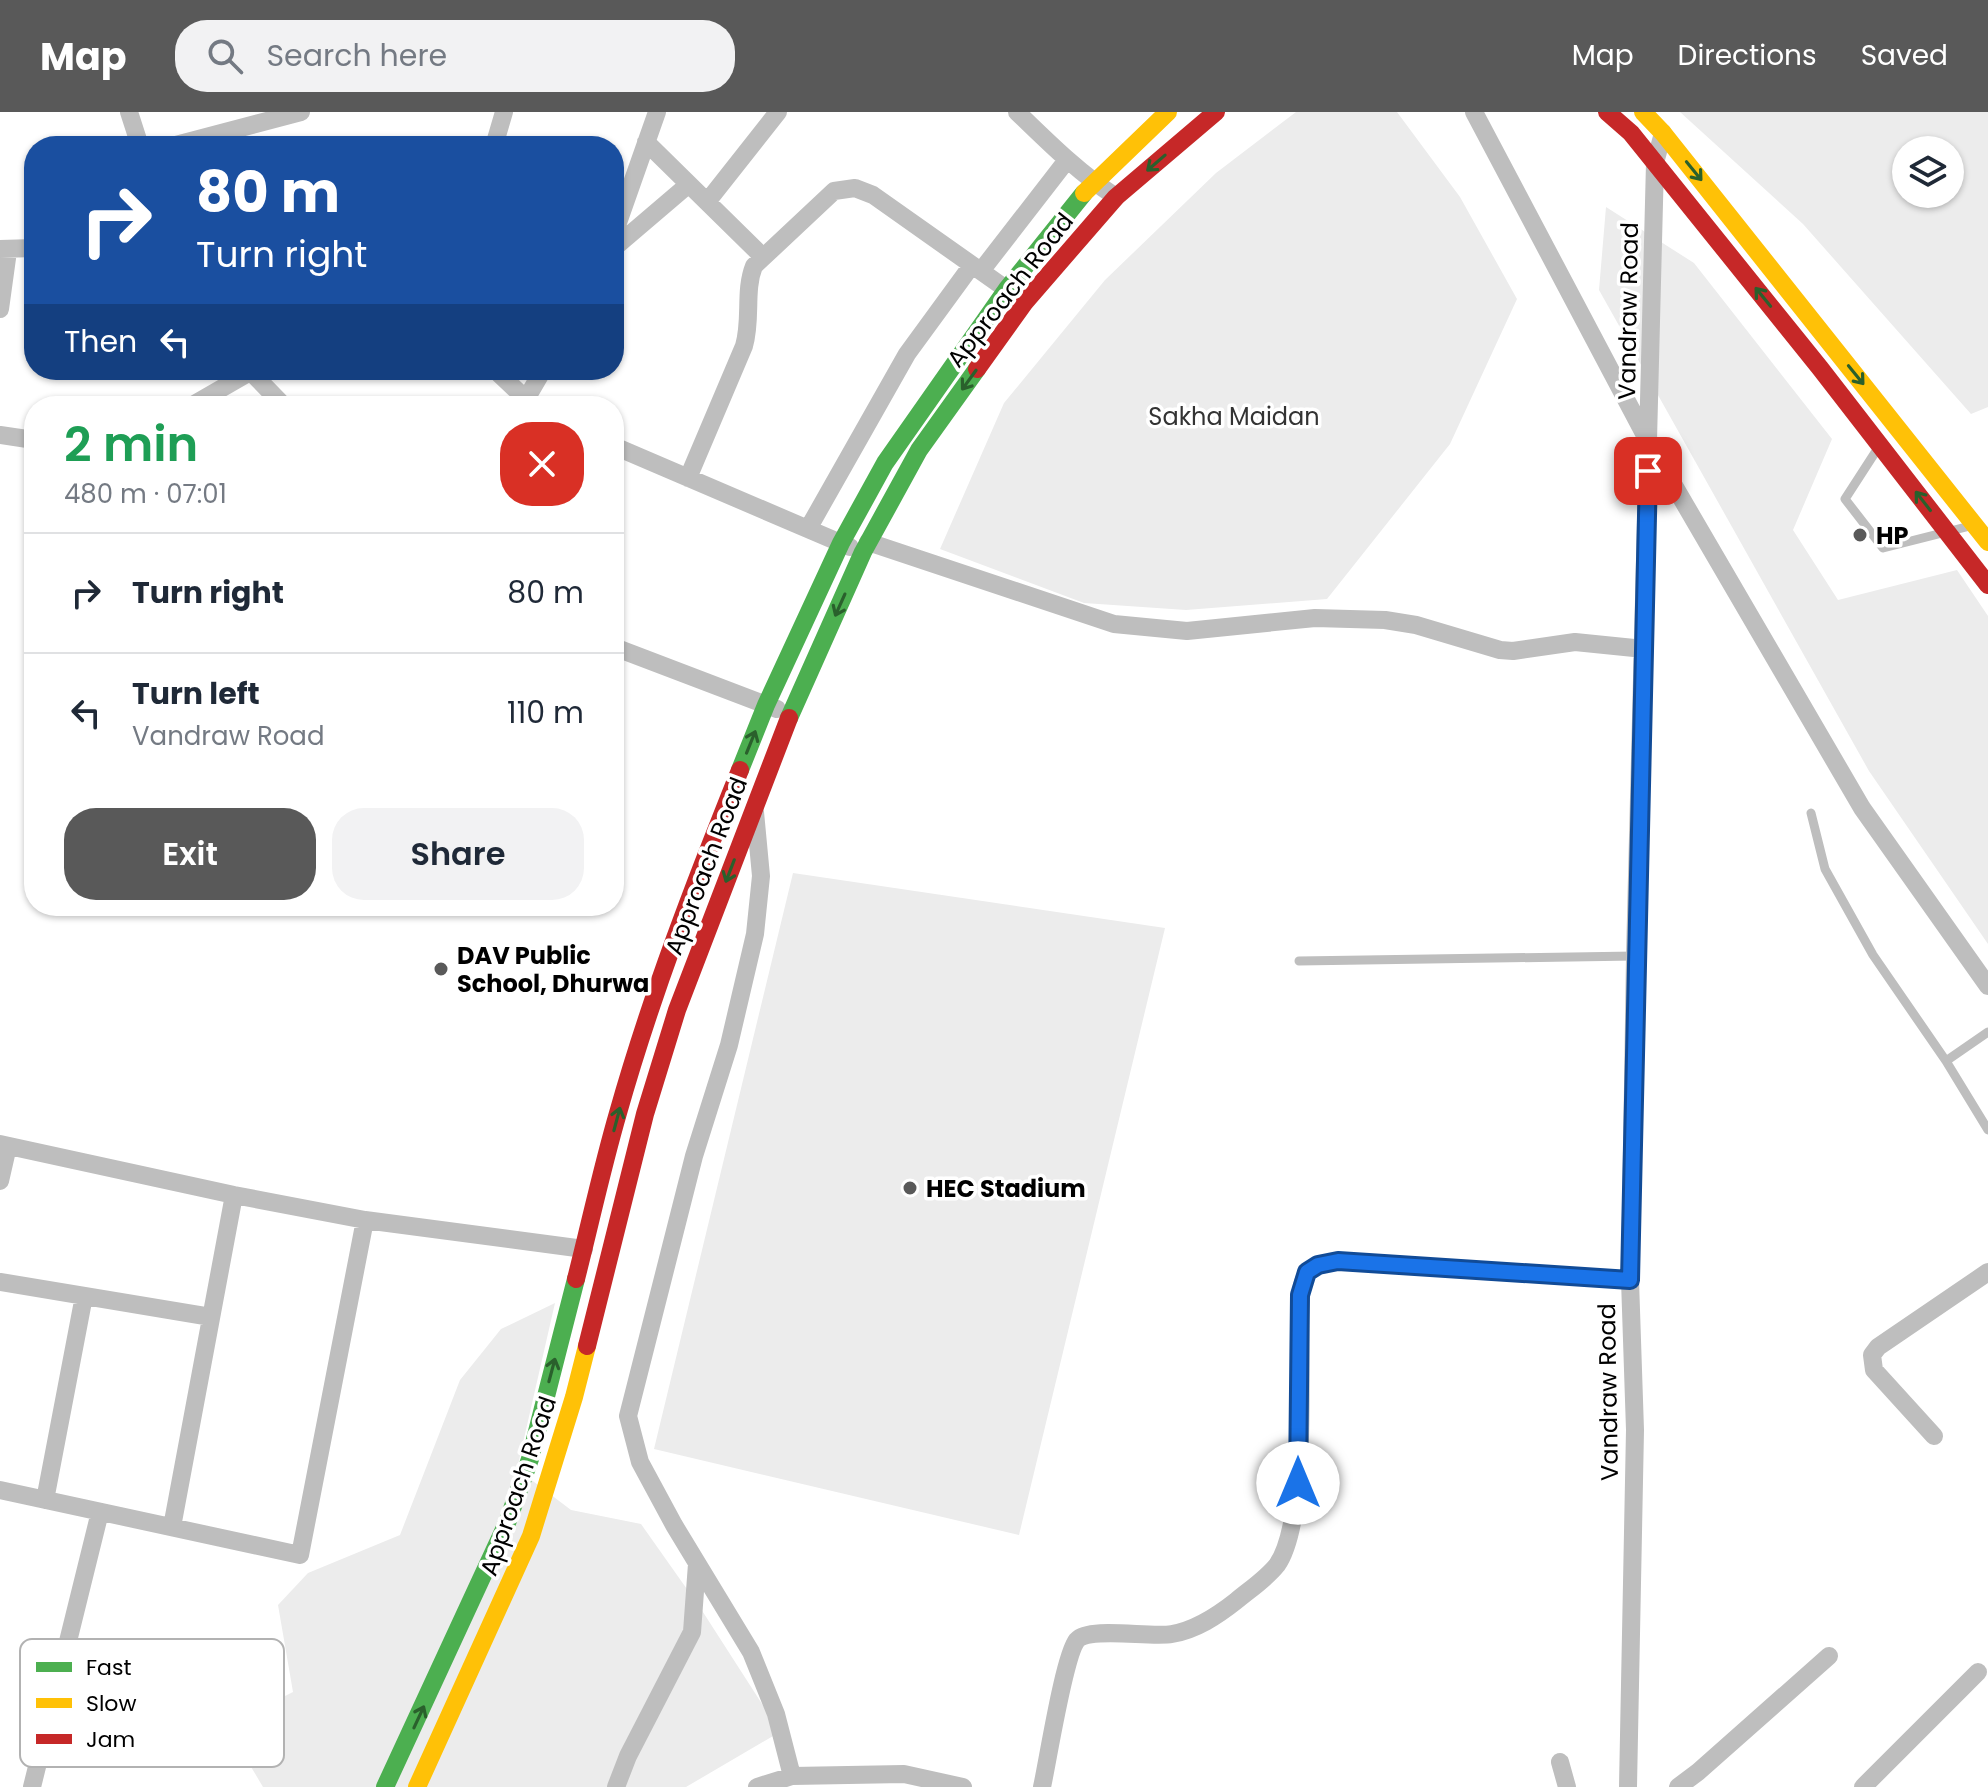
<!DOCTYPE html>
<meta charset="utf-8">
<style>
:root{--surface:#fff;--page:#f2f2f3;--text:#1f2937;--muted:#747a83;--line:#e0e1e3;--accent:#595959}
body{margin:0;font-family:Poppins,sans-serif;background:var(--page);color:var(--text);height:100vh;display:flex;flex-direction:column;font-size:30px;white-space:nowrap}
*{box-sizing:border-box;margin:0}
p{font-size:26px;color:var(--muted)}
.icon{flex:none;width:44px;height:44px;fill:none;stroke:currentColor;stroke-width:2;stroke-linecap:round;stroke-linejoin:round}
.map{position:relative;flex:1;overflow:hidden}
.drawer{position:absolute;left:24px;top:284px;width:600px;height:520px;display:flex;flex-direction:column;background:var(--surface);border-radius:32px;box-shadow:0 2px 6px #0004}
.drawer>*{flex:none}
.top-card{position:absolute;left:24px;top:24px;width:600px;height:244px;border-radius:32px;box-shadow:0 2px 6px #0004;background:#1a4fa0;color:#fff;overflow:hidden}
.tools{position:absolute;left:1892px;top:24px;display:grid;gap:16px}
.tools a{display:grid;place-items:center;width:72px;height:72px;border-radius:50%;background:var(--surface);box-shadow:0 2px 6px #0004;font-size:40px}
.pin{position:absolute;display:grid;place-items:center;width:68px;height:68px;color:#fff;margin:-34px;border-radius:16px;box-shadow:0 4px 12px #0006}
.me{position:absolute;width:88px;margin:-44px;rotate:0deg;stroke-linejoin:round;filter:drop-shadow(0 0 6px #0008)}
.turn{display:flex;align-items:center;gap:28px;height:168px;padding:0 40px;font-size:36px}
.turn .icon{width:104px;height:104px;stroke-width:2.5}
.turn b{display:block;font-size:56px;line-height:68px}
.then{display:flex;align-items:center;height:76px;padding:0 40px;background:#0003;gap:16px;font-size:30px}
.round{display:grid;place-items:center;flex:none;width:84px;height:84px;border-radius:32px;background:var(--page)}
.head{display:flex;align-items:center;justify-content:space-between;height:136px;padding:0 40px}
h1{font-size:48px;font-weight:600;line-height:60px;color:#1e9e55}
.primary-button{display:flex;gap:16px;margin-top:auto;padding:16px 40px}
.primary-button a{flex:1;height:92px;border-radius:32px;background:var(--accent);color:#fff;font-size:32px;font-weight:600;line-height:92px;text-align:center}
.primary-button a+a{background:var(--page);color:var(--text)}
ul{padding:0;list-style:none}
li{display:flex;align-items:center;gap:24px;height:120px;padding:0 40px;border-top:2px solid var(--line)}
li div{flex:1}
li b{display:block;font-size:30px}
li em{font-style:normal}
header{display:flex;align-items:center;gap:48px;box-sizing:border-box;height:112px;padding:0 40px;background:var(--accent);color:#fff}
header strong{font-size:38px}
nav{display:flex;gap:44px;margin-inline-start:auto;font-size:28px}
.search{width:560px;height:72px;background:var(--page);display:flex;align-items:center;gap:20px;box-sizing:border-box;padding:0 28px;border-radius:32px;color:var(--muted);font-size:30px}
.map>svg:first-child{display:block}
.green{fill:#ececec;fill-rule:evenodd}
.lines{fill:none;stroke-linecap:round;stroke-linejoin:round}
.lane{stroke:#bebebe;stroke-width:9}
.street{stroke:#bebebe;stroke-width:18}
.fast{stroke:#4caf50;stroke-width:18}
.slow{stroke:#ffc107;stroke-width:18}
.jam{stroke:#c62828;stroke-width:18}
.oneway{stroke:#2a602c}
.route-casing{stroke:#114b97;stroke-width:20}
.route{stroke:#1a73e8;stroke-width:14}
.poi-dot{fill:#595959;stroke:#fff;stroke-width:3}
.labels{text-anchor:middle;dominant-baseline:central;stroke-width:7;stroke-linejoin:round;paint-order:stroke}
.street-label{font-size:24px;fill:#000;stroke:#fff}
.park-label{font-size:24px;fill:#333;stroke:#fff}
.poi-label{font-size:24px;font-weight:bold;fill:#000;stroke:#fff;text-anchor:start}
.key{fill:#fff;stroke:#b2b2b2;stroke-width:2}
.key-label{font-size:22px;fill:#000}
</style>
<header>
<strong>Map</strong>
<div class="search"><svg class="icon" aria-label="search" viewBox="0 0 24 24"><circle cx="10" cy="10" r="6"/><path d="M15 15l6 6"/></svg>Search here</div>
<nav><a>Map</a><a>Directions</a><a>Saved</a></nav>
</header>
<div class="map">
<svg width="1988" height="1675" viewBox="0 0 1988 1675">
<rect width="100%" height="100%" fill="#fff"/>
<path class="green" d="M 1296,0 L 1397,0 L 1460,85 L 1517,187 L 1450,332 L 1327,487 L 1186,498 L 1084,491 L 940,437 L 1004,291 L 1105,168 L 1216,61 Z
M 1680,0 L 1988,0 L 1988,295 L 1971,302 L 1803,112 ZM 1950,38 L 1950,82 L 1906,82 L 1906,38 Z
M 1606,95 L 1694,151 L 1832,327 L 1793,418 L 1838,488 L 1957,458 L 1988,504 L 1988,832 L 1869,659 L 1599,178 Z
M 793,761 L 1165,816 L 1019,1423 L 654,1337 Z
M 555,1191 L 517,1357 L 571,1398 L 641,1412 L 701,1497 L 780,1620 L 686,1675 L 263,1675 L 244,1643 L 253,1600 L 293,1580 L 278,1493 L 308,1461 L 400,1423 L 460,1268 L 501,1217 Z"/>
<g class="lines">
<path class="lane" d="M 1878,336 L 1845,387 L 1883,436 L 1974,413
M 1811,701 L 1825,757 L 1873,843 L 1946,949 L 1988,1018
M 1299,849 L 1635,844
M 1946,949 L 1988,920"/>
<path class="street" d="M 129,0 L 140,34
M 1017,0 C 1049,31 1079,61 1116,85
M 1474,0 L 1648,329 L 1862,696 L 1988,874
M 646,30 L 762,144
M 172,34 L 301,0
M 494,34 L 504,0
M 707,90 L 778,0
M 614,122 L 657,0
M 614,136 L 689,72
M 0,137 L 34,136
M 981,159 L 1067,48
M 0,197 L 8,139
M 249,258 L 284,294
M 495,258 L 527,288 L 538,294
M 191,294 L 250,260
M 522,294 L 543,258
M 0,323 L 34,328
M 614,334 L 850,435
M 688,366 L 744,234 C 752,207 744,179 754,154 L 834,79 L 855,76 L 873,83 L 1016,184
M 808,417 L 907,242 L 972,153
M 868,430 L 1114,512 L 1187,519 L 1315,506 L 1385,508 L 1416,513 L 1500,538 L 1513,539 L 1575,530 L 1644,537
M 614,535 L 777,597
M 755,700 L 761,764 L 755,822 L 729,933 L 694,1044 L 628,1304 L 640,1350 L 674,1413 L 751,1540 L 776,1602 L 792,1664
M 0,1032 L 234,1083 L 365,1108 L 584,1137
M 0,1069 L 8,1034
M 0,1170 L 211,1205
M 1934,1324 L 1874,1258 L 1872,1243 L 1878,1235 L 1988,1160
M 0,1378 L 300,1443 L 365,1108
M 45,1388 L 84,1184
M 172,1415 L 234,1083
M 1560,1650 L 1567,1675
M 32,1675 L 100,1400
M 616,1675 L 628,1644 L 692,1520 L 697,1452
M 757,1675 L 792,1664 L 904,1662 L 963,1675
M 1042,1675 C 1048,1648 1064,1544 1077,1528 C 1090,1514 1150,1526 1172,1522 C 1196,1518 1217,1504 1236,1489 C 1249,1478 1266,1467 1277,1453 C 1309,1408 1299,1243 1300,1183 C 1305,1156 1311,1154 1338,1149 L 1630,1168
M 1628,1675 L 1635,1318 L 1630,1168 L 1635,844 L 1655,51 L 1663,21
M 1678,1675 L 1698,1660 L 1829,1544
M 1863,1675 L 1978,1560"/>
<path class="fast" d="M 789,606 L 863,440 L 919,338 L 977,257
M 740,658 L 766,593 L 841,431 L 885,351 L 1007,177 L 1084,81
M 385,1675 L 507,1411 L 530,1347 L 576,1167"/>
<path class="slow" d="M 1643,0 L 1663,21 L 1988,430
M 1084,81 L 1168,0
M 417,1675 L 531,1424 L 574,1285 L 587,1234"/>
<path class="jam" d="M 1607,0 L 1631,21 L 1820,256 L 1988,473
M 977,257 L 1025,190 L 1116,85 L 1216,0
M 576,1167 C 590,1112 602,1056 618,1001 C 651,884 695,770 740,658
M 587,1234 L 645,1002 L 677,898 L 789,606"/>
</g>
<defs><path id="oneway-shaft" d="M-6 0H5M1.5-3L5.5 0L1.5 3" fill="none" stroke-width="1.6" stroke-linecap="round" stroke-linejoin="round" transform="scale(2)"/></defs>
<g class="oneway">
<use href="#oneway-shaft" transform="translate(1156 51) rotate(139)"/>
<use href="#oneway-shaft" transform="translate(1694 59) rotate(51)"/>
<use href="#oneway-shaft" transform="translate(1763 185) rotate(-129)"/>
<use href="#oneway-shaft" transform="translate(1856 263) rotate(51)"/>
<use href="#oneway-shaft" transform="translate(969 268) rotate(126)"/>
<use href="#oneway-shaft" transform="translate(1923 389) rotate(-128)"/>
<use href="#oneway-shaft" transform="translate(840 493) rotate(114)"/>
<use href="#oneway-shaft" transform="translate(751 630) rotate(-68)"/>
<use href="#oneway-shaft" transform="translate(730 759) rotate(111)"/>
<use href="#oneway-shaft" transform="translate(617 1007) rotate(-75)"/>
<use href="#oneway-shaft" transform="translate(552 1258) rotate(-75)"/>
<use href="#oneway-shaft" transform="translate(419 1605) rotate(-65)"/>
</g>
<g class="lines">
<g class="route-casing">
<path id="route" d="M 1298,1371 L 1300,1183 L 1307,1160 L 1318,1153 L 1338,1149 L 1630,1168 L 1648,359"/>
</g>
<use href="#route" class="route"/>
</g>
<g class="poi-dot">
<circle cx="1860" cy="423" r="8"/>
<circle cx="441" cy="857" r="8"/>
<circle cx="910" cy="1076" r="8"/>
</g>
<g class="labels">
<g class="street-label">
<text transform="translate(1010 178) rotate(-52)">Approach Road</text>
<text transform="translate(1628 199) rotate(-89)">Vandraw Road</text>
<text transform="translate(706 754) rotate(-69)">Approach Road</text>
<text transform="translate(1608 1280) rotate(-91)">Vandraw Road</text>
<text transform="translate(518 1374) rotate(-71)">Approach Road</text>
</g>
<g class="park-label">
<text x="1234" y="304">Sakha Maidan</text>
</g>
<g class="poi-label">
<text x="1876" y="423">HP</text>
<text x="457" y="843">DAV Public<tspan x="457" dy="28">School, Dhurwa</tspan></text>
<text x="926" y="1076">HEC Stadium</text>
</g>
</g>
<rect x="20" y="1527" width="264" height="128" rx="12" class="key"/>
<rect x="36" y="1550" width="36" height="10" fill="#4caf50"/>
<rect x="36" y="1586" width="36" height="10" fill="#ffc107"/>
<rect x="36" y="1622" width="36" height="10" fill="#c62828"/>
<g class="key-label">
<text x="86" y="1563">Fast</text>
<text x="86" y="1599">Slow</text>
<text x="86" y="1635">Jam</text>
</g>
</svg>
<div class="tools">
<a><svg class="icon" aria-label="layers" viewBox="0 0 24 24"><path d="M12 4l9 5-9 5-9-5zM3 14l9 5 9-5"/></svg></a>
</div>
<div class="pin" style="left:1648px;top:359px;background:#d93025"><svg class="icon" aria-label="arrive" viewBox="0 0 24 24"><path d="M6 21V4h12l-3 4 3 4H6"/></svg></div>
<svg class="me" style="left:1298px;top:1371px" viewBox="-20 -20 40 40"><circle r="19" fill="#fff"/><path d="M0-13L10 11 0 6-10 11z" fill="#1a73e8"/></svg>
<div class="top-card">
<div class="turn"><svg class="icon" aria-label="right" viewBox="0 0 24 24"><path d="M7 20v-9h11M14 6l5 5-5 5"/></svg><div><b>80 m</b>Turn right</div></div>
<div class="then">Then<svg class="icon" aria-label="left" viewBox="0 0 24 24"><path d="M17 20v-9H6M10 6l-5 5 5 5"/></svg></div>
</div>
<section class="drawer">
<div class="head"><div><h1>2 min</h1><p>480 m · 07:01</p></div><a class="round" style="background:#d93025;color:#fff"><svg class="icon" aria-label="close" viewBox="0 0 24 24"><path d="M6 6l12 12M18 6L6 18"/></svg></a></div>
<ul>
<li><svg class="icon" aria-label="right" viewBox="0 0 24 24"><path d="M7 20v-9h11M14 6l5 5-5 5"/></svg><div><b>Turn right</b></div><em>80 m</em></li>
<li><svg class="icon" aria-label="left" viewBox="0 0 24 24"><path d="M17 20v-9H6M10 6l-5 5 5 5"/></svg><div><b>Turn left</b><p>Vandraw Road</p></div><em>110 m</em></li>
</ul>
<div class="primary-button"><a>Exit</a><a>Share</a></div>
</section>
</div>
